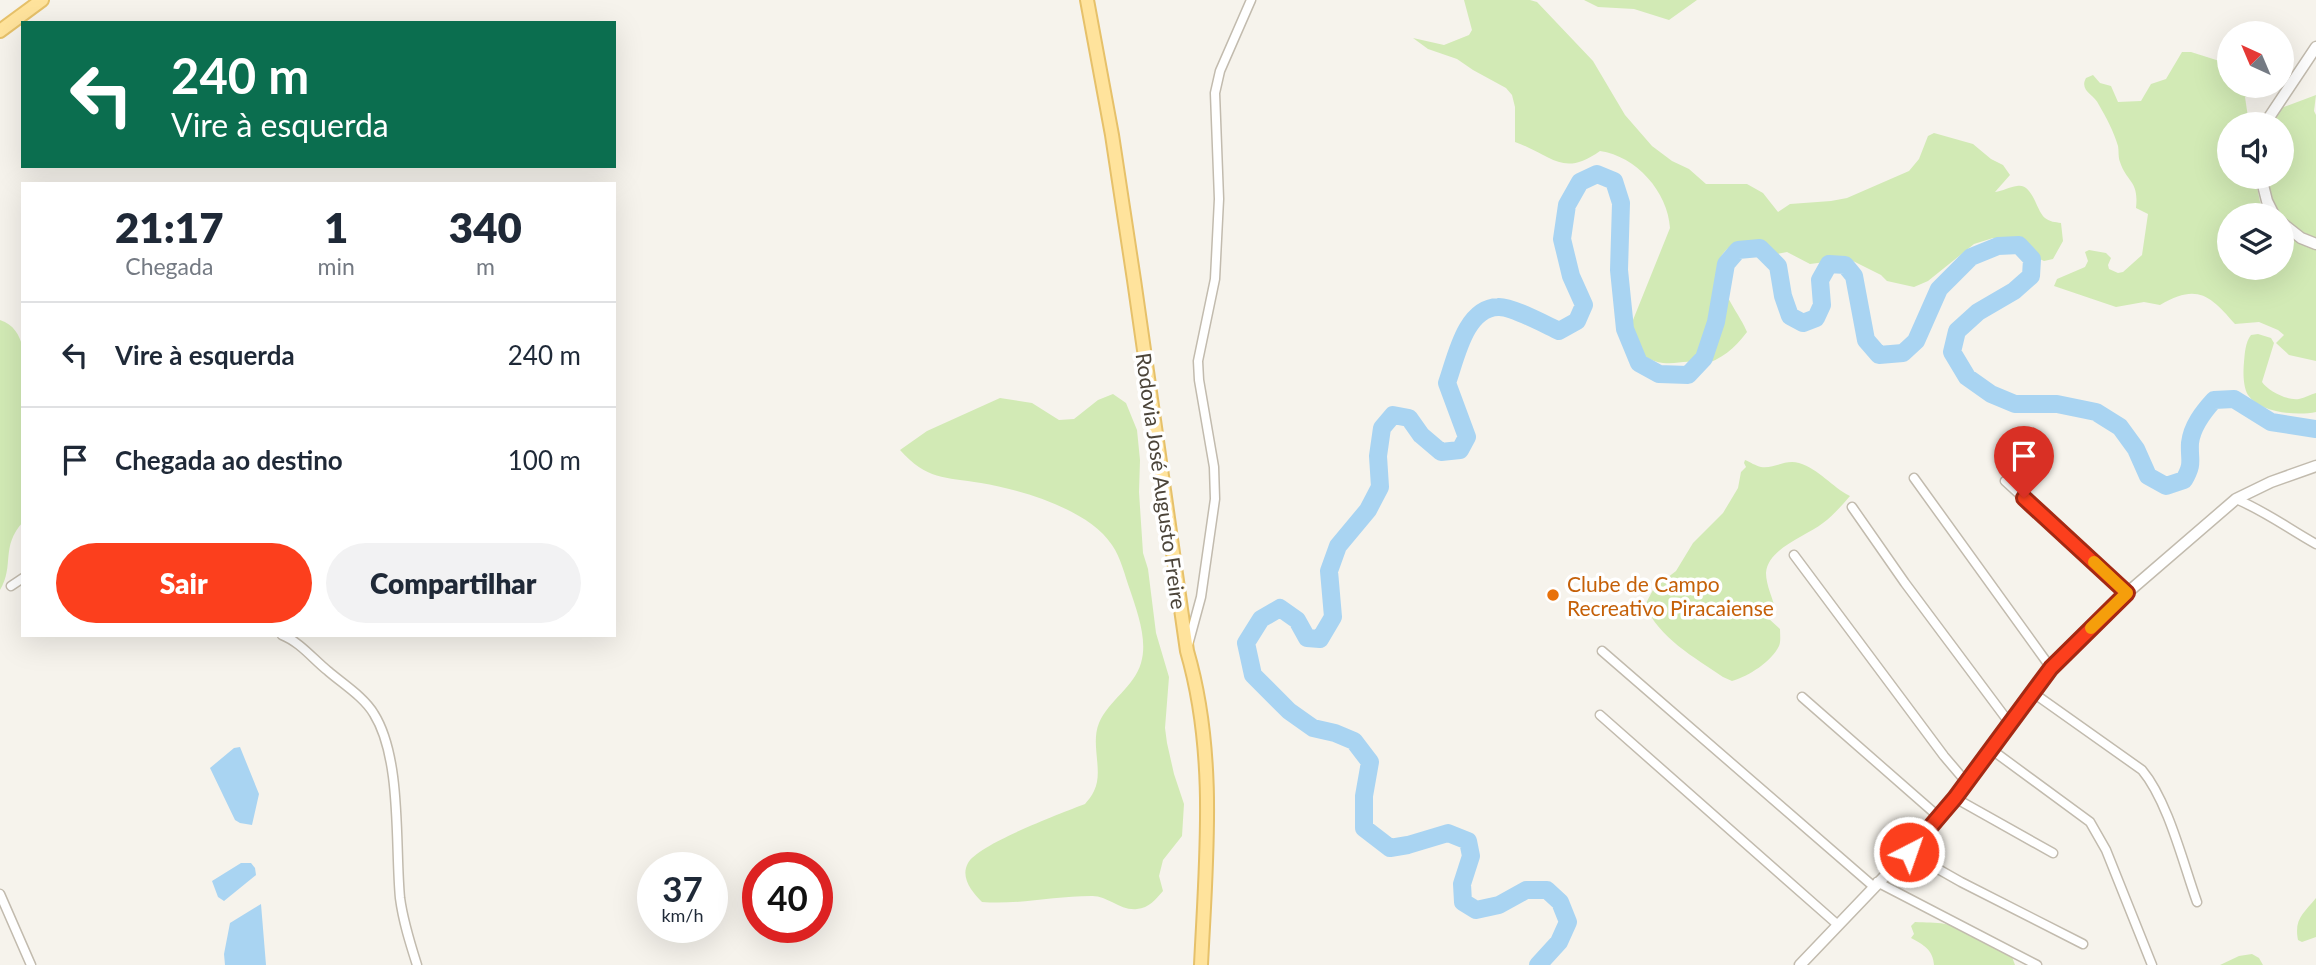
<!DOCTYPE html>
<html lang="pt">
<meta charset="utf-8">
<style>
:root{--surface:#fff;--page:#f2f2f3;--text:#1f2937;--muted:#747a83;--line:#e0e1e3;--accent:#fc3f1d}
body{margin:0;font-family:Lato,sans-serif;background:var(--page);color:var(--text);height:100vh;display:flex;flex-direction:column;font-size:26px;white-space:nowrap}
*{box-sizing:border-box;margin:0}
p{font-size:23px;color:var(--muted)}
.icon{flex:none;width:38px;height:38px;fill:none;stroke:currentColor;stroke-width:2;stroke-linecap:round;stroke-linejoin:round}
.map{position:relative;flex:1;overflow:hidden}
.sheet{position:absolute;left:21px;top:182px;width:595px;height:455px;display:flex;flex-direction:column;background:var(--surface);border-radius:0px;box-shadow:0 7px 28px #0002}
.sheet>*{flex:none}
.guide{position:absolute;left:21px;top:21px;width:595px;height:147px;border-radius:0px;box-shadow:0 7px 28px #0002;background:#0b6e4f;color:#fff;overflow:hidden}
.needle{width:46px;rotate:316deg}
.fabs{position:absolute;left:2217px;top:21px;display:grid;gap:14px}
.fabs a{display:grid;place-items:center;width:77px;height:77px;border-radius:50%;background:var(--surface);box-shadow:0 7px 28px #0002;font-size:35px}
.speed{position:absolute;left:637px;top:852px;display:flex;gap:14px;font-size:35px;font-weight:700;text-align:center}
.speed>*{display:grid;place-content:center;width:91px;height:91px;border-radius:50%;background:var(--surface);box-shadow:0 7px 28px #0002;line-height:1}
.speed small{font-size:18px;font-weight:400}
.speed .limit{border:10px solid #d22;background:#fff;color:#111}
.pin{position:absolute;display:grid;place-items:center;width:60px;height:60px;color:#fff;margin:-72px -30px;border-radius:50% 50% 50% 0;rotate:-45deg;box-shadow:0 0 7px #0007}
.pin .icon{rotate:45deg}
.me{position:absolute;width:77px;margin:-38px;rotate:41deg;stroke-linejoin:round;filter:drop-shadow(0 0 5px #0008)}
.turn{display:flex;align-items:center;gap:24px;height:147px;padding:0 35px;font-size:32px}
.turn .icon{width:91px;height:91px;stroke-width:2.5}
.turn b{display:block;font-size:49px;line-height:60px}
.eta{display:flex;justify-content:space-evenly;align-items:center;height:119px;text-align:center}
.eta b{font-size:42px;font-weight:800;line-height:49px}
.button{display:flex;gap:14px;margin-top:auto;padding:14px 35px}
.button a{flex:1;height:80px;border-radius:42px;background:var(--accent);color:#fff;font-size:28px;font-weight:800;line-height:80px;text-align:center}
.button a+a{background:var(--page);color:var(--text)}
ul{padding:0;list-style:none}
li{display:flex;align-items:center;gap:21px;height:105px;padding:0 35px;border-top:2px solid var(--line)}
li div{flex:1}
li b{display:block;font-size:26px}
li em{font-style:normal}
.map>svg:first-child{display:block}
.green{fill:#d2eab5}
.water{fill:#a9d4f2}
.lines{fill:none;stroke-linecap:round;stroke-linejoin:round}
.river{stroke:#a9d4f2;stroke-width:18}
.minor-casing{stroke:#c2bbae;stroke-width:11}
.tertiary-casing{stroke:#c2bbae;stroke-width:13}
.primary-casing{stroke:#e6c16a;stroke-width:16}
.minor{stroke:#fff;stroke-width:8}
.tertiary{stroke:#fff;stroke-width:10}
.primary{stroke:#ffe39c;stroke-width:12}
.route-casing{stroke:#a42913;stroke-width:18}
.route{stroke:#fc3f1d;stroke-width:12}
.slow{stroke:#f59e0b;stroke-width:12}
.food-dot{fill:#e8710a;stroke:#fff;stroke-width:2.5}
.labels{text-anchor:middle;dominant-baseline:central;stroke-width:7;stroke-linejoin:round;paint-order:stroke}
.street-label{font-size:21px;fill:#4b4439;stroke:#fff}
.food-label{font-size:21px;fill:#c56008;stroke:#fff;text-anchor:start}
</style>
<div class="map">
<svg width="2316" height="965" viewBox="0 0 2316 965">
<rect width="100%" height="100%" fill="#f6f3ec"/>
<path class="green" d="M 1464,0 L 1530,0 L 1537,2 L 1593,61 L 1625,115 L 1652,146 L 1672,161 L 1689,169 L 1706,184 L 1747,184 L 1763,193 L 1778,212 L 1790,204 L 1831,201 L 1847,198 L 1909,171 L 1919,159 L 1928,136 L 1934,133 L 1973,144 L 1991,159 L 2003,165 L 2010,175 L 1995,192 C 2003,191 2009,187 2017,186 C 2033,183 2036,211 2045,218 C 2050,222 2055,222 2061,223 L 2063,241 L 2053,259 L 2044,261 L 1993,238 L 1974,244 L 1928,281 L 1914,287 L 1887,281 L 1881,275 L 1849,259 L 1810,264 L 1787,252 L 1772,255 C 1761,249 1741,239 1730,247 C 1699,268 1740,312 1747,332 C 1735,348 1721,360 1702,365 C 1686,358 1679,365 1663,363 C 1651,362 1641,353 1631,349 L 1631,325 L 1670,228 C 1668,192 1636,156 1600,151 C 1562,178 1552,155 1515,142 L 1515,107 L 1512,95 L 1506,88 L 1473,70 L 1457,59 L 1428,49 L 1413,38 L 1444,45 L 1469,35 L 1472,30 Z
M 1584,0 L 1697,0 L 1669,20 L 1634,9 L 1598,7 Z
M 2182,52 L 2191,52 L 2229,64 L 2230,86 L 2265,86 L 2259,92 L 2245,97 L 2249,124 L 2230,124 L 2230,177 L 2255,177 L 2260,202 L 2268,215 L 2230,215 L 2230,268 L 2282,268 L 2282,230 L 2293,239 L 2282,224 L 2282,215 L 2275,215 L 2262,177 L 2282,177 L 2282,124 L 2270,124 L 2281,108 L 2316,95 L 2314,111 L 2316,115 L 2316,361 L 2289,355 L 2276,343 L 2284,335 L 2278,330 L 2259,322 L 2235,324 C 2210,295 2197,283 2160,305 L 2144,302 L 2116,307 L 2054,286 L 2057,279 L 2085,267 L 2088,261 L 2085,252 L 2089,250 L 2106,253 L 2111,258 L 2108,265 L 2109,269 L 2118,273 L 2123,272 L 2142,255 L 2148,214 L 2136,208 C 2139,180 2127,183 2120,162 C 2118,157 2119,151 2118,146 C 2114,132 2106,117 2099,105 C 2094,94 2079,91 2086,78 L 2093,75 L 2100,83 L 2111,86 L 2118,102 L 2141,101 L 2151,84 L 2166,79 Z
M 0,320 C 14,325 19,334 23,348 L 23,522 C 0,547 15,565 0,590 Z
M 2258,334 L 2271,338 L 2274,343 L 2262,382 C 2268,391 2288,401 2299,399 C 2305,398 2311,394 2316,393 L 2316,412 C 2297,416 2260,413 2248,395 C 2243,387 2243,372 2244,362 C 2245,353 2245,343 2251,335 Z
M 1113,394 L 1126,403 L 1137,430 L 1140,460 L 1139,492 L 1143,553 L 1148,569 L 1156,633 L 1169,677 L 1165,728 L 1167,743 L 1174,774 L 1184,804 L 1182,836 L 1163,860 L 1159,876 L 1163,891 C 1156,899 1149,908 1137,909 C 1120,911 1107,895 1091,896 C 1054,896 1018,905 982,902 C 972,892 960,878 968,863 C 978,844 1062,813 1085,804 C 1088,800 1092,796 1094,791 C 1104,771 1090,745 1099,723 C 1109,700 1134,687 1141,663 C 1148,640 1137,611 1130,590 C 1125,576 1121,558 1112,545 C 1088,509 1022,490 981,483 C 944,477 927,480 900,450 L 927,431 L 1000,398 L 1032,403 L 1059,420 L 1074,419 L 1098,400 Z
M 1745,460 C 1750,462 1756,466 1761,467 C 1774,469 1785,459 1799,463 C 1819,469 1832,487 1850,496 C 1842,505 1833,516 1823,523 C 1805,537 1768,548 1766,573 C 1766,585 1773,599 1776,611 L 1768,618 L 1780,629 C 1780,635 1781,641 1779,646 C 1771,662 1749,676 1732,681 L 1723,677 C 1694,657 1659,638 1645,605 L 1654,588 L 1676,571 L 1693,543 L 1723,513 L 1738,488 L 1741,472 L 1746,467 L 1744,463 Z
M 2316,898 L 2316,937 L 2302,942 L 2298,940 C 2294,919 2303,914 2316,898 Z
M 1915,922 C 1936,923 1955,921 1971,937 L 1983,937 L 2011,954 L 2015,965 L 1934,965 C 1933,950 1924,945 1911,938 L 1914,934 L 1911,926 Z
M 2252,954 L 2259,958 L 2263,965 L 2220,965 L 2239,956 Z"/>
<path class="water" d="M 240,747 L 259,794 L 252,825 L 240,823 L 235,820 L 210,768 L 234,748 Z
M 241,863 L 251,863 L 255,868 L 256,875 L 224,901 L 218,897 L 212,881 Z
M 261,904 L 266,965 L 225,965 L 224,954 L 230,923 Z"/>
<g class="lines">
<path class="river" d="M 1538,965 L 1559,942 L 1568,922 L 1560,902 L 1547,890 L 1526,890 L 1499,905 L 1476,910 L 1463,902 L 1462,884 L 1471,856 L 1468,841 L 1448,833 L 1408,845 L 1390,848 L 1364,828 L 1364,796 L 1370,762 L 1354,741 L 1335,733 L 1313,728 L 1289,711 L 1253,675 L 1246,643 L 1261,619 L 1280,608 L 1297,620 L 1307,638 L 1320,639 L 1333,617 L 1329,571 L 1338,546 L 1368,510 L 1380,487 L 1378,456 L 1382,428 L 1393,415 L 1409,418 L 1421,435 L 1441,452 L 1460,450 L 1467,437 L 1447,383 C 1456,358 1465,308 1498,307 C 1511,306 1546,325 1559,331 L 1577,321 L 1584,305 L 1571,276 L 1562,239 L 1567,205 L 1580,182 L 1597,174 L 1614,181 L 1621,203 L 1619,270 L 1625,329 L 1639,363 L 1659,374 L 1688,375 L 1704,358 L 1716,322 L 1726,264 L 1738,250 L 1760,248 L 1778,266 L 1783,296 L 1790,316 L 1803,323 L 1816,318 L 1822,305 L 1820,280 L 1829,264 L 1845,265 L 1854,276 L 1866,340 L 1879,355 L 1903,353 L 1916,341 L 1939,289 L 1971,257 L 1998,246 L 2019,245 L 2032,259 L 2031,276 L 2014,291 L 1978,312 L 1957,331 L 1952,352 L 1967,377 L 1991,394 L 2015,404 L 2057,404 L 2096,412 L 2120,427 L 2136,449 L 2148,476 L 2166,486 L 2184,480 C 2194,462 2189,462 2190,443 C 2192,426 2203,412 2214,400 L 2234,399 L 2271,422 L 2316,429"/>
<g class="minor-casing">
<path id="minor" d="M 1914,478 L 2051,668
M 2005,481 L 2127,593
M 2236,499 C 2265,511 2289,529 2316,544
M 1852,507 L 1905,583 L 2011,725
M 1794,555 L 1944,756 L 1967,783
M 11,586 L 23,578
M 282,635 C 300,642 313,659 328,671 C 343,684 364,697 374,714 C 402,759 395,845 400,898 C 403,921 410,943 417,965
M 1188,645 L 1201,597 L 1215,499 L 1214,467 L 1199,380 L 1198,361 L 1215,279 L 1219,199 L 1215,93 L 1220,71 L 1251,0
M 1602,651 L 1873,886
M 2032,692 L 2142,770 C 2168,801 2183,863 2197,902
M 1802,697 L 1939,817
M 1600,715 L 1838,925
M 1992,750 L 2090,822 L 2106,850 L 2152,965
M 1955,798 L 2053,853
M 1908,852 L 1961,882 L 2083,944
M 1877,882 L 2037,965
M 0,894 L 31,965"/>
</g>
<g class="tertiary-casing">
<path id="tertiary" d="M 2267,124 L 2270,116 L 2316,47
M 2261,177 L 2267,201 L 2274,215
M 2282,223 L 2301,238 L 2316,244
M 1800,965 L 1908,852 L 1955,798 L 2051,668 L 2127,593 L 2236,499 L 2271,482 L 2316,466"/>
</g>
<g class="primary-casing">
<path id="primary" d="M 1087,0 L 1112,135 L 1134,280 L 1187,651 C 1217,754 1206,860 1201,965
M 0,31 L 42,0"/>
</g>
<use href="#minor" class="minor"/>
<use href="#tertiary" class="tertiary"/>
<use href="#primary" class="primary"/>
</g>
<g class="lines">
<g class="route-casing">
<path id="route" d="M 1909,852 L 1955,798 L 2051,668 L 2127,593 L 2024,498"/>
</g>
<use href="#route" class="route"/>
<path class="slow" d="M 2091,628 L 2127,593 L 2094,562"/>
</g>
<circle class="food-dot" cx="1553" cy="595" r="7"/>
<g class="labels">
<g class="street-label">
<text transform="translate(1162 481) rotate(82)">Rodovia José Augusto Freire</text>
</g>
<g class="food-label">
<text x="1567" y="583">Clube de Campo<tspan x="1567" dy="24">Recreativo Piracaiense</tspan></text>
</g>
</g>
</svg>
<div class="fabs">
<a><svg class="needle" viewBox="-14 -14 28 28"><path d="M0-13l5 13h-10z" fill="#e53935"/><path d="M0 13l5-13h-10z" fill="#747a83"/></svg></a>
<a><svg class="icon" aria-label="sound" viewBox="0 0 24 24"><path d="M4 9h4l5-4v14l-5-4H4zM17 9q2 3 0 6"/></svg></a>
<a><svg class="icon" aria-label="layers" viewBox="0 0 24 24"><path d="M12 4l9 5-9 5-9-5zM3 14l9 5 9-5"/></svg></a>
</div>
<div class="speed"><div>37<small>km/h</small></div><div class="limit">40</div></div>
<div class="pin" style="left:2024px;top:498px;background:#d93025"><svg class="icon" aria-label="arrive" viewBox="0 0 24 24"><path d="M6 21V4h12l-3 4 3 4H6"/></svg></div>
<svg class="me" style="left:1909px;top:852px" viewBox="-20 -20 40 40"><circle r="17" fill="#fc3f1d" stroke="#fff" stroke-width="3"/><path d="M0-11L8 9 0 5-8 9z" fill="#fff"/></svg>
<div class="guide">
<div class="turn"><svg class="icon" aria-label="left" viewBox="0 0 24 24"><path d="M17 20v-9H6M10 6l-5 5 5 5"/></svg><div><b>240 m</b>Vire à esquerda</div></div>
</div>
<section class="sheet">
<div class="eta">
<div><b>21:17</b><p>Chegada</p></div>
<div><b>1</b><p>min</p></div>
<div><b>340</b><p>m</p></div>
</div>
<ul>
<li><svg class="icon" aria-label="left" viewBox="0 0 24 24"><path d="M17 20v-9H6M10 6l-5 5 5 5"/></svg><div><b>Vire à esquerda</b></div><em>240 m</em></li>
<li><svg class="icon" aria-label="arrive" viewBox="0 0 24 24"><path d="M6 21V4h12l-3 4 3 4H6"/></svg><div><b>Chegada ao destino</b></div><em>100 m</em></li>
</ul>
<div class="button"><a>Sair</a><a>Compartilhar</a></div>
</section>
</div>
